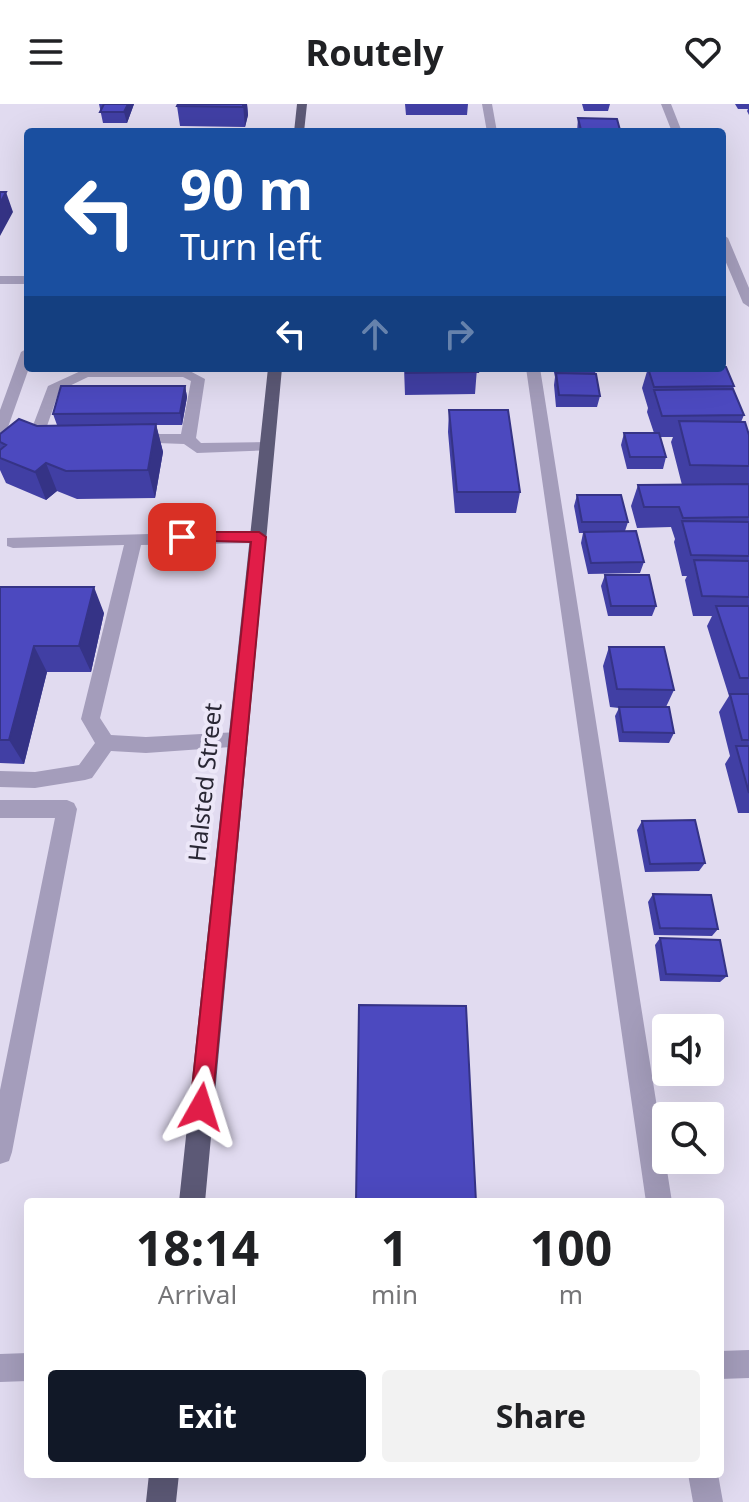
<!DOCTYPE html>
<style>
:root{--surface:#fff;--page:#f2f2f2;--text:#202124;--muted:#757577;--accent:#111827}
body{margin:0;font-family:"Noto Sans",sans-serif;background:var(--page);color:var(--text);height:100vh;display:flex;flex-direction:column;font-size:30px;white-space:nowrap}
*{box-sizing:border-box;margin:0}
p{font-size:26px;color:var(--muted)}
.icon{flex:none;width:44px;height:44px;fill:none;stroke:currentColor;stroke-width:2;stroke-linecap:round;stroke-linejoin:round}
.map{position:relative;flex:1;overflow:hidden}
.panel{position:absolute;left:24px;top:1094px;width:700px;height:280px;display:flex;flex-direction:column;background:var(--surface);border-radius:8px;box-shadow:0 8px 32px #0002}
.panel>*{flex:none}
.guide{position:absolute;left:24px;top:24px;width:702px;height:244px;border-radius:8px;box-shadow:0 8px 32px #0002;background:#1a4fa0;color:#fff;overflow:hidden}
.fabs{position:absolute;left:652px;top:910px;display:grid;gap:16px}
.fabs a{display:grid;place-items:center;width:72px;height:72px;border-radius:8px;background:var(--surface);box-shadow:0 8px 32px #0002;font-size:40px}
.pin{position:absolute;display:grid;place-items:center;width:68px;height:68px;color:#fff;margin:-34px;border-radius:16px;box-shadow:0 4px 12px #0006}
.me{position:absolute;width:88px;margin:-44px;rotate:6deg;stroke-linejoin:round;filter:drop-shadow(0 0 6px #0008)}
.turn{display:flex;align-items:center;gap:28px;height:168px;padding:0 24px;font-size:36px}
.turn .icon{width:104px;height:104px;stroke-width:2.5}
.turn b{display:block;font-size:56px;line-height:68px}
.lanes{display:flex;align-items:center;height:76px;padding:0 24px;background:#0003;justify-content:center;gap:40px;direction:ltr}
.lanes .off{opacity:.35}
.eta{display:flex;justify-content:space-evenly;align-items:center;height:136px;text-align:center}
.eta b{font-size:48px;font-weight:700;line-height:56px}
.cta{display:flex;gap:16px;margin-top:auto;padding:16px 24px}
.cta a{flex:1;height:92px;border-radius:8px;background:var(--accent);color:#fff;font-size:32px;font-weight:700;line-height:92px;text-align:center}
.cta a+a{background:var(--page);color:var(--text)}
header{display:flex;justify-content:space-between;align-items:center;height:104px;padding:0 24px;background:var(--surface);font-size:36px;font-weight:700}
.map>svg:first-child{display:block}
.lines{fill:none;stroke-linecap:round;stroke-linejoin:round}
.service{fill:#a49dbb;fill-rule:evenodd}
.minor{fill:#a49dbb;fill-rule:evenodd}
.primary{fill:#5c5976;fill-rule:evenodd}
.wall{fill:#413fa4}
.shaded-wall{fill:#353386}
.building{fill:#4c49bf;stroke:#353386;stroke-width:2}
.route{fill:#e11d48;stroke:#92132f;stroke-width:2}
.labels{text-anchor:middle;dominant-baseline:central;stroke-width:8;stroke-linejoin:round;paint-order:stroke}
.street-label{font-size:24px;fill:#292734;stroke:#ece7f8}
</style>
<header><svg class="icon" aria-label="menu" viewBox="0 0 24 24"><path d="M4 6h16M4 12h16M4 18h16"/></svg>Routely<svg class="icon" aria-label="heart" viewBox="0 0 24 24"><path d="M12 20l-8-8c-3-5 5-10 8-4 3-6 11-1 8 4z"/></svg></header>
<div class="map">
<svg width="749" height="1398" viewBox="0 0 749 1398">
<rect width="100%" height="100%" fill="#e1dbf0"/>
<g class="lines">
<path class="service" d="M 482,0 L 492,0 L 497,28 L 487,28 Z
M 28,244 L 29,264 L 7,326 L 0,331 L 0,306 L 21,248 Z
M 158,264 L 186,265 L 205,275 L 196,334 L 201,339 L 268,338 L 273,340 L 273,346 L 197,349 L 184,340 L 130,338 L 130,332 L 135,330 L 181,330 L 191,277 L 183,273 L 88,273 L 59,287 L 47,322 L 64,331 L 64,337 L 54,337 L 32,324 L 48,282 L 85,265 Z
M 526,264 L 540,264 L 672,1098 L 646,1098 Z
M 259,427 L 267,433 L 259,439 L 141,441 L 100,614 L 111,631 L 146,633 L 238,628 L 245,630 L 248,636 L 245,642 L 146,649 L 111,647 L 92,674 L 85,676 L 35,684 L 0,683 L 0,667 L 35,668 L 79,661 L 95,639 L 81,615 L 124,441 L 13,444 L 7,442 L 7,434 Z
M 0,696 L 67,696 L 74,699 L 77,705 L 12,1048 L 9,1057 L 0,1060 L 0,986 L 55,714 L 0,714 Z
M 688,1370 L 718,1370 L 723,1398 L 693,1398 Z"/>
<path class="minor" d="M 661,0 L 671,0 L 682,28 L 672,28 Z
M 722,130 L 728,134 L 749,184 L 749,203 L 743,199 L 722,149 Z
M 0,172 L 28,172 L 28,180 L 0,180 Z
M 749,1246 L 749,1274 L 720,1275 L 720,1247 Z
M 28,1249 L 28,1277 L 0,1278 L 0,1250 Z"/>
<path class="primary" d="M 297,0 L 307,0 L 304,28 L 294,28 Z
M 268,264 L 282,264 L 205,1098 L 179,1098 Z
M 149,1370 L 179,1370 L 176,1398 L 146,1398 Z"/>
</g>
<path class="wall" d="M 99,0 L 134,0 L 127,19 L 103,19 Z
M 247,0 L 248,11 L 245,23 L 180,22 L 177,2 Z
M 405,0 L 468,0 L 467,11 L 406,11 Z
M 582,0 L 610,0 L 608,7 L 584,7 Z
M 735,0 L 749,0 L 749,11 L 747,7 L 748,5 L 738,5 Z
M 578,14 L 620,26 L 620,28 L 577,28 Z
M 404,264 L 477,264 L 475,290 L 405,291 Z
M 553,264 L 596,264 L 595,270 L 600,292 L 597,303 L 556,303 L 554,281 L 555,273 Z
M 648,264 L 734,282 L 733,285 L 744,311 L 741,318 L 749,331 L 749,709 L 738,709 L 725,660 L 730,652 L 719,608 L 729,592 L 707,522 L 712,512 L 693,512 L 685,476 L 687,472 L 682,472 L 674,438 L 675,435 L 671,423 L 637,424 L 631,402 L 638,381 L 682,381 L 671,338 L 673,333 L 660,333 L 666,353 L 663,365 L 627,365 L 621,341 L 624,329 L 654,329 L 647,308 L 648,304 L 642,284 Z
M 185,282 L 187,293 L 182,321 L 156,321 L 163,348 L 155,394 L 77,395 L 57,387 L 46,396 L 6,379 L 0,366 L 0,330 L 57,321 L 53,310 Z
M 449,306 L 520,388 L 516,409 L 455,409 L 448,328 Z
M 577,391 L 628,418 L 625,427 L 644,458 L 640,469 L 588,470 L 581,439 L 583,429 L 579,429 L 574,402 Z
M 605,471 L 656,502 L 652,512 L 608,512 L 601,482 Z
M 0,483 L 104,509 L 91,568 L 47,568 L 24,660 L 0,659 Z
M 609,543 L 674,586 L 666,603 L 674,629 L 669,639 L 619,638 L 615,612 L 619,604 L 610,603 L 603,562 Z
M 642,717 L 705,759 L 699,767 L 645,768 L 637,726 Z
M 653,790 L 718,825 L 712,832 L 654,831 L 648,798 Z
M 660,834 L 727,872 L 720,878 L 660,877 L 655,841 Z"/>
<path class="shaded-wall" d="M 128,0 L 134,0 L 127,19 L 124,8 Z
M 243,0 L 247,0 L 248,11 L 245,23 Z
M 6,88 L 13,108 L 0,132 L 0,99 Z
M 185,282 L 187,293 L 182,321 L 180,309 Z
M 156,320 L 163,348 L 155,394 L 148,366 Z
M 46,359 L 57,387 L 46,396 L 35,368 Z
M 94,483 L 104,509 L 91,568 L 79,542 Z
M 34,542 L 47,568 L 24,660 L 9,636 Z"/>
<path class="building" d="M 103,0 L 128,0 L 124,8 L 100,8 L 104,0 Z
M 178,0 L 243,0 L 243,3 L 177,2 Z
M 578,14 L 617,15 L 620,26 L 581,26 Z
M 0,88 L 6,88 L 0,99 Z
M 722,263 L 726,263 L 734,282 L 654,283 L 648,264 L 722,264 Z
M 406,264 L 477,264 L 478,268 L 406,269 Z
M 556,269 L 596,270 L 600,292 L 559,291 Z
M 61,282 L 185,282 L 180,309 L 53,310 Z
M 733,285 L 744,311 L 662,312 L 654,286 Z
M 449,306 L 508,306 L 520,388 L 457,388 Z
M 19,315 L 37,322 L 156,320 L 148,366 L 66,367 L 46,359 L 35,368 L 0,354 L 0,346 L 6,341 L 0,338 L 0,330 Z
M 679,317 L 745,318 L 749,331 L 749,362 L 690,361 Z
M 624,329 L 659,329 L 666,353 L 630,353 Z
M 749,380 L 749,413 L 683,414 L 679,403 L 644,403 L 638,381 Z
M 577,391 L 621,391 L 628,418 L 582,418 Z
M 682,417 L 749,418 L 749,452 L 691,451 Z
M 636,427 L 644,458 L 591,459 L 584,428 Z
M 694,456 L 749,457 L 749,493 L 702,492 Z
M 605,471 L 649,471 L 656,502 L 611,502 Z
M 0,483 L 94,483 L 79,542 L 34,542 L 9,636 L 0,636 Z
M 716,502 L 749,502 L 749,574 L 740,574 Z
M 609,543 L 664,543 L 674,586 L 617,585 Z
M 730,590 L 749,590 L 749,636 L 742,636 Z
M 619,603 L 669,603 L 674,629 L 623,628 Z
M 736,642 L 749,642 L 749,689 Z
M 695,716 L 705,759 L 650,760 L 642,717 Z
M 653,790 L 711,791 L 718,825 L 660,824 Z
M 660,834 L 720,836 L 727,872 L 666,870 Z
M 359,901 L 466,902 L 476,1098 L 356,1098 Z"/>
<path class="route" d="M 182,428 L 259,428 L 266,433 L 212,1003 L 209,1011 L 201,1014 L 193,1011 L 190,1003 L 251,438 L 177,436 L 177,429 Z"/>
<g class="labels">
<g class="street-label">
<text transform="translate(204 678) rotate(-84)">Halsted Street</text>
</g>
</g>
</svg>
<div class="fabs">
<a><svg class="icon" aria-label="sound" viewBox="0 0 24 24"><path d="M4 9h4l5-4v14l-5-4H4zM17 9q2 3 0 6"/></svg></a>
<a><svg class="icon" aria-label="search" viewBox="0 0 24 24"><circle cx="10" cy="10" r="6"/><path d="M15 15l6 6"/></svg></a>
</div>
<div class="pin" style="left:182px;top:433px;background:#d93025"><svg class="icon" aria-label="arrive" viewBox="0 0 24 24"><path d="M6 21V4h12l-3 4 3 4H6"/></svg></div>
<svg class="me" style="left:201px;top:1003px" viewBox="-20 -20 40 40"><path d="M0-17L14 15 0 8-14 15z" fill="#e11d48" stroke="#fff" stroke-width="4"/></svg>
<div class="guide">
<div class="turn"><svg class="icon" aria-label="left" viewBox="0 0 24 24"><path d="M17 20v-9H6M10 6l-5 5 5 5"/></svg><div><b>90 m</b>Turn left</div></div>
<div class="lanes"><svg class="icon" aria-label="left" viewBox="0 0 24 24"><path d="M17 20v-9H6M10 6l-5 5 5 5"/></svg><svg class="icon off" aria-label="ahead" viewBox="0 0 24 24"><path d="M12 20V5M6 11l6-6 6 6"/></svg><svg class="icon off" aria-label="right" viewBox="0 0 24 24"><path d="M7 20v-9h11M14 6l5 5-5 5"/></svg></div>
</div>
<section class="panel">
<div class="eta">
<div><b>18:14</b><p>Arrival</p></div>
<div><b>1</b><p>min</p></div>
<div><b>100</b><p>m</p></div>
</div>
<div class="cta"><a>Exit</a><a>Share</a></div>
</section>
</div>
